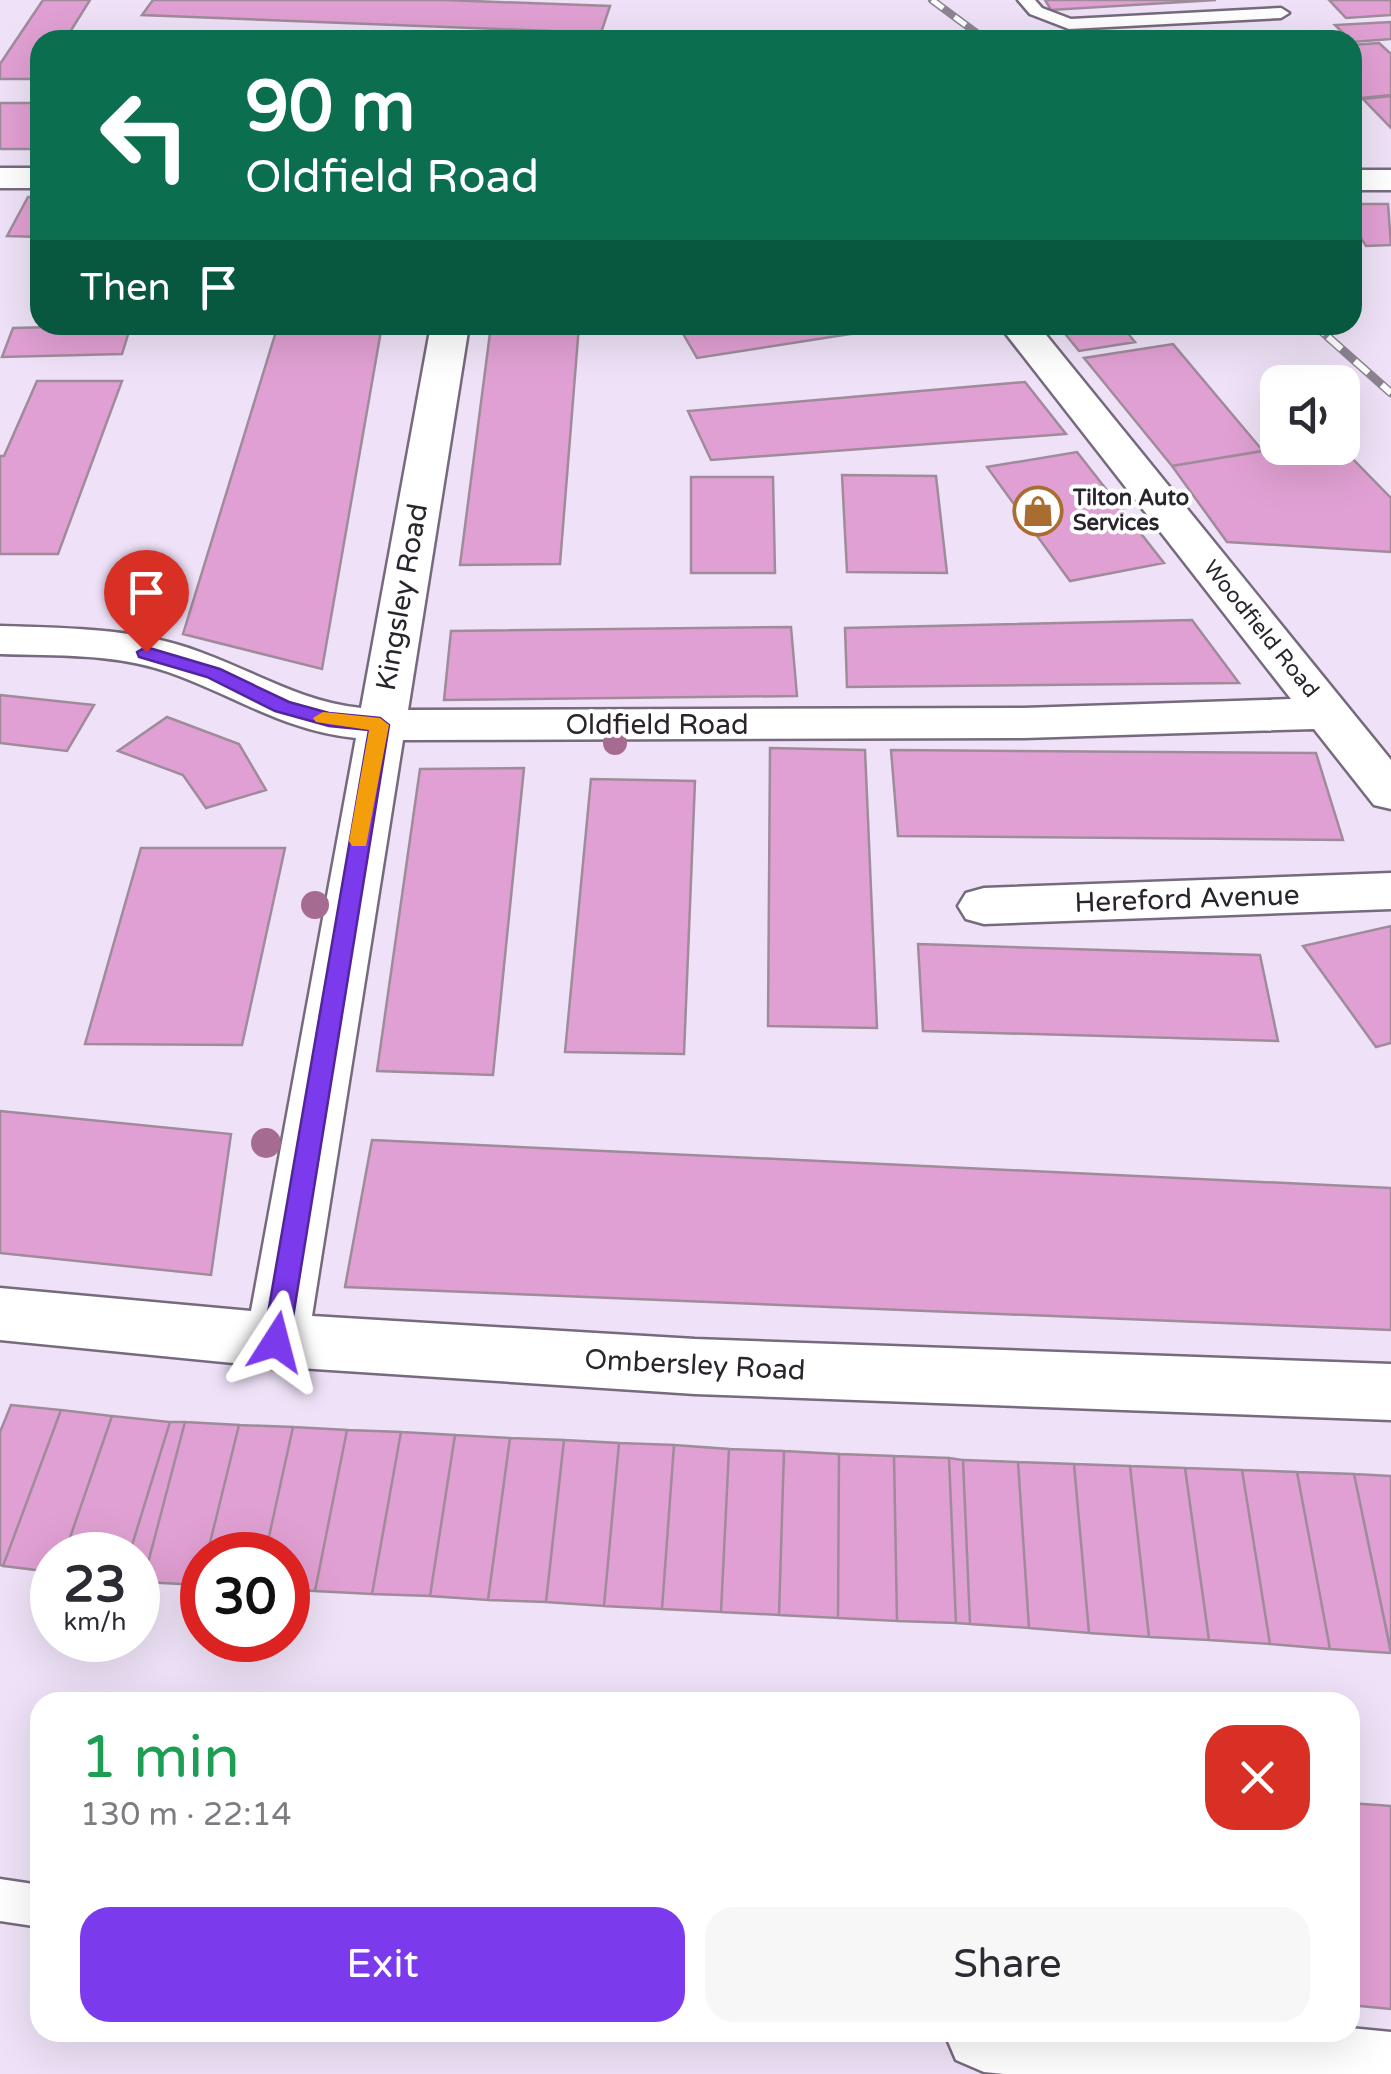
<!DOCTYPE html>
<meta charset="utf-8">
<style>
:root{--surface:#fff;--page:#f7f7f7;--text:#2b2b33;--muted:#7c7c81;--accent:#7c3aed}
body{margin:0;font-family:"Varela Round",sans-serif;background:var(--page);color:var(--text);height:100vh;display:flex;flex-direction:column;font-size:38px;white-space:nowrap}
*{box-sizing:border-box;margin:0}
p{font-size:32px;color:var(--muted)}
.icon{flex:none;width:55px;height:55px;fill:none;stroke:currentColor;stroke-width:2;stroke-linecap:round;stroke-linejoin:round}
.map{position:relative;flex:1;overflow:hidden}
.side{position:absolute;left:30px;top:1692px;width:1330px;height:350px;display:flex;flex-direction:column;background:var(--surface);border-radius:30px;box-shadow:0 10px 40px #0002}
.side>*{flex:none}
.top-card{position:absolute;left:30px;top:30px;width:1332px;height:305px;border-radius:30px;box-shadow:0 10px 40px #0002;background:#0b6e4f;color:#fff;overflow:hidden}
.controls{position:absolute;left:1260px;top:365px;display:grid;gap:20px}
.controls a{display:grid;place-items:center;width:100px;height:100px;border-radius:20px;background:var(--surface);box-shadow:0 10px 40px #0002;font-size:50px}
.speed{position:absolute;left:30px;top:1532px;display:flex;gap:20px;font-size:50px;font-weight:700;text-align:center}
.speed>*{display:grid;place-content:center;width:130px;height:130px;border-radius:50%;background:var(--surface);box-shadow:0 10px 40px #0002;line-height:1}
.speed small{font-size:25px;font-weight:400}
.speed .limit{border:15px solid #d22;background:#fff;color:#111}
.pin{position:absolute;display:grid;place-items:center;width:85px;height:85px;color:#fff;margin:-102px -42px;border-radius:50% 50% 50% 0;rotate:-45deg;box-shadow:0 0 10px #0007}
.pin .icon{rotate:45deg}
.me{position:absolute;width:110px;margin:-55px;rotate:9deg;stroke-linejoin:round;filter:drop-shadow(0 0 8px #0008)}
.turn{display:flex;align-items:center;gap:35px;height:210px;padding:0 50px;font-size:45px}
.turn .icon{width:130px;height:130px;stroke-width:2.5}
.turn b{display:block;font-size:70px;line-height:85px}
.then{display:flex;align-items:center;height:95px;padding:0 50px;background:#0003;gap:20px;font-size:38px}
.round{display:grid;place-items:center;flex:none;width:105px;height:105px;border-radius:30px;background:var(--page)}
.headline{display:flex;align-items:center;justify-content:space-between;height:170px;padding:0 50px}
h1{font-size:60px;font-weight:600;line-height:75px;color:#1e9e55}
.action{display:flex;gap:20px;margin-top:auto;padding:20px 50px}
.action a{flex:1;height:115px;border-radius:30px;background:var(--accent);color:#fff;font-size:40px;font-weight:600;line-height:115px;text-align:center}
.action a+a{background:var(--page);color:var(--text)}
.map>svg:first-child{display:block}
.building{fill:#e1a0d3;stroke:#9f8b9a;stroke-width:2.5}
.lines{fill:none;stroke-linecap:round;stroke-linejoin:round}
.service-casing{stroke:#766a7d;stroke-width:5}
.minor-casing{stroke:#766a7d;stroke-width:5}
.service{fill:#fff;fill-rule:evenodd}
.minor{fill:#fff;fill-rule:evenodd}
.rail-far1-casing{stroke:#8d8493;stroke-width:8}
.rail-casing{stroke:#8d8493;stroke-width:9}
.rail-far1{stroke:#fff;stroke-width:5;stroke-dasharray:14;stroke-linecap:butt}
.rail{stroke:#fff;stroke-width:6;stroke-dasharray:18;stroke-linecap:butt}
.tree{fill:#a56b90}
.route{fill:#7c3aed;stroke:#51269a;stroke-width:2.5}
.slow{fill:#f59e0b}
.labels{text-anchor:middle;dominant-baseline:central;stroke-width:8;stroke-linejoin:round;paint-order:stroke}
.far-poi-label{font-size:22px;font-weight:bold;fill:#2a252d;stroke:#fff;text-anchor:start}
.far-street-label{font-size:22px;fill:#2a252d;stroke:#fff}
.street-label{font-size:28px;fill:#2a252d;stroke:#fff}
</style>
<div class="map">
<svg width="1391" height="2074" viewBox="0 0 1391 2074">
<rect width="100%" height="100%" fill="#efe2f8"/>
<path class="building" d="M 43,0 L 90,0 L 65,40 L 40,40 L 40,79 L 0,79 L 0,64 Z
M 153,0 L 444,0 L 610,6 L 601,33 L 142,15 Z
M 1045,0 L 1216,0 L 1051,10 Z
M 1329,0 L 1391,0 L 1391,15 L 1346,18 Z
M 1391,22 L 1391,39 L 1352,42 L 1335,25 Z
M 1379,43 L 1391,54 L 1391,95 L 1361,98 L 1352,90 L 1352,45 Z
M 1391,96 L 1391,128 L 1363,99 Z
M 0,103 L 40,103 L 40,149 L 0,149 Z
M 28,197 L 40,197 L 40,237 L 7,236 Z
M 1352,204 L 1388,204 L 1391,245 L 1366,246 L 1357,232 L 1352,232 Z
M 131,325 L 122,354 L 2,357 L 13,328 Z
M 278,325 L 382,325 L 322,669 L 183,634 Z
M 491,325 L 579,325 L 560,564 L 460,565 Z
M 678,325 L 908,325 L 697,358 Z
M 1058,325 L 1121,325 L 1135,342 L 1079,351 Z
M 1173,344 L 1263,451 L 1172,466 L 1084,358 Z
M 37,381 L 122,381 L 58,554 L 0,554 L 0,456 L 4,456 Z
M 1025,382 L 1066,434 L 711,460 L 688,411 Z
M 1280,448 L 1342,448 L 1391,498 L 1391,552 L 1227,542 L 1172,466 Z
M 1077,452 L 1164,563 L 1070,581 L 987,467 Z
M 842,475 L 936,476 L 947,573 L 847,572 Z
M 691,477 L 773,477 L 775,573 L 691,573 Z
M 1192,620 L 1239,683 L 847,687 L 845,628 Z
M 791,627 L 797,696 L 444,700 L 451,631 Z
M 0,695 L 94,705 L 67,751 L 0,743 Z
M 167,717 L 239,744 L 266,790 L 206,808 L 183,775 L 118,751 Z
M 770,748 L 865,750 L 877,1028 L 768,1026 Z
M 891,750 L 1316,753 L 1343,840 L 898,836 Z
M 524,768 L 493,1075 L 377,1071 L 420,769 Z
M 591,779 L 695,781 L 684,1054 L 565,1052 Z
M 141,848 L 285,848 L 242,1045 L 85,1044 Z
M 1391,926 L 1391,1043 L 1376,1047 L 1303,946 Z
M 918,944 L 1260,955 L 1278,1041 L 923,1031 Z
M 0,1111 L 231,1134 L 211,1275 L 0,1253 Z
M 372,1140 L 1391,1188 L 1391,1330 L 345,1287 Z
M 11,1405 L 61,1410 L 3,1566 L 0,1565 L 0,1432 Z
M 61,1410 L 112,1416 L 64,1555 L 52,1555 L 52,1572 L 3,1566 Z
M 112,1416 L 170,1422 L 129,1555 L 64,1555 Z
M 170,1422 L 185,1422 L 143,1582 L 138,1581 L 138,1555 L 129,1555 Z
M 185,1422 L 239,1425 L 207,1555 L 202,1555 L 200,1585 L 143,1582 Z
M 239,1425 L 293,1427 L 265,1555 L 207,1555 Z
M 293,1427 L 347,1430 L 315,1591 L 288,1590 L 288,1555 L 265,1555 Z
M 347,1430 L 401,1432 L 372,1594 L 315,1591 Z
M 401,1432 L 455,1435 L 430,1596 L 372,1594 Z
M 455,1435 L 510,1438 L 488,1600 L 430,1596 Z
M 510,1438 L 564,1440 L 546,1602 L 488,1600 Z
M 564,1440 L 619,1443 L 604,1606 L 546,1602 Z
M 619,1443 L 674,1445 L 662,1609 L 604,1606 Z
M 674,1445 L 729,1449 L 721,1612 L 662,1609 Z
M 729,1449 L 784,1451 L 779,1615 L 721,1612 Z
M 784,1451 L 839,1454 L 838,1618 L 779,1615 Z
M 839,1454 L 894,1456 L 897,1621 L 838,1618 Z
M 894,1456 L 949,1458 L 956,1623 L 897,1621 Z
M 949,1458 L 963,1460 L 970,1624 L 956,1623 Z
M 963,1460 L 1018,1462 L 1029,1628 L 970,1624 Z
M 1018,1462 L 1074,1464 L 1089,1633 L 1029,1628 Z
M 1074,1464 L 1130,1466 L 1149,1637 L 1089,1633 Z
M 1130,1466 L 1185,1468 L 1209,1640 L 1149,1637 Z
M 1185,1468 L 1242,1470 L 1270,1644 L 1209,1640 Z
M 1242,1470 L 1297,1472 L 1330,1649 L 1270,1644 Z
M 1297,1472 L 1354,1474 L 1391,1653 L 1330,1649 Z
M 1354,1474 L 1391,1476 L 1391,1652 Z
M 1350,1803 L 1391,1806 L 1391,2009 L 1350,2005 Z"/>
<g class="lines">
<g class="service-casing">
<path id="service" d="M 1018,0 L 1035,0 L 1042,8 L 1071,19 L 1281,8 L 1289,13 L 1281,18 L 1069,29 L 1030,14 Z
M 0,1879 L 40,1885 L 40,1927 L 0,1921 Z"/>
</g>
<g class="minor-casing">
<path id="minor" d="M 0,168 L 40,168 L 40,188 L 0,188 Z
M 1352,170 L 1391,170 L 1391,190 L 1352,190 Z
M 431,325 L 469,325 L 408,710 L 1024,708 L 1291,699 L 999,325 L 1038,325 L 1391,760 L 1391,809 L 1374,805 L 1314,729 L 1024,738 L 403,740 L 312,1316 L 695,1339 L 1391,1364 L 1391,1420 L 695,1394 L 284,1367 L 276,1370 L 264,1366 L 0,1340 L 0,1288 L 251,1311 L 356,738 C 284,731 234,695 168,672 C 114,653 56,656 0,654 L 0,626 C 67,628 136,628 200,652 C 255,672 302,702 361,708 Z
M 1391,873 L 1391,909 L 984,924 L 966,919 L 958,906 L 966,893 L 984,888 Z
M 1350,2028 L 1391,2032 L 1391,2074 L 1004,2074 L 984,2072 L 956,2060 L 944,2032 L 1350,2032 Z"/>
</g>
<use href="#service" class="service"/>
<use href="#minor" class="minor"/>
<g class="rail-far1-casing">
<path id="rail-far1" d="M 932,0 L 986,40
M 1314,325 L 1331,340"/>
</g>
<g class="rail-casing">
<path id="rail" d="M 1328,337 L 1391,393"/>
</g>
<use href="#rail-far1" class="rail-far1"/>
<use href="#rail" class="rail"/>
</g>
<g class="tree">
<circle cx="615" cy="743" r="12"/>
<circle cx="315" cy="905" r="14"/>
<circle cx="266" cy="1143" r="15"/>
</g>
<path class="route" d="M 146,647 L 220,669 L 289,702 L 329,713 L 380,718 L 389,725 L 289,1342 L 285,1350 L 276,1354 L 267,1350 L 263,1342 L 369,730 L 329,726 L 275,711 L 207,677 L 139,657 L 137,652 Z"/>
<path class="slow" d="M 323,712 L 380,718 L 389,725 L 366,846 L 352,846 L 349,841 L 369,730 L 316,722 L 313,718 Z"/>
<defs>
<g id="shop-ring" transform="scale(2.5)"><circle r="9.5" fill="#fff" stroke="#aa6d31" stroke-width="1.5"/><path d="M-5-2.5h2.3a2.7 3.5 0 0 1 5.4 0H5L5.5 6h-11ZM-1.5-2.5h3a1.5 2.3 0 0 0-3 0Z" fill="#aa6d31"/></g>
</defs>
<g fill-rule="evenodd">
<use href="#shop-ring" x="1038" y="511"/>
</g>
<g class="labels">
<g class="far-poi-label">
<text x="1073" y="498">Tilton Auto<tspan x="1073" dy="25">Services</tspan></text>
</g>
<g class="far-street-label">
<text transform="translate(1261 629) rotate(51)">Woodfield Road</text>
</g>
<g class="street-label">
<text transform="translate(402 597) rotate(-80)">Kingsley Road</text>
<text x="657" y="725">Oldfield Road</text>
<text transform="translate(1187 899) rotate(-2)">Hereford Avenue</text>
<text transform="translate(695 1365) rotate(3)">Ombersley Road</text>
</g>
</g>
</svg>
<div class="controls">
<a><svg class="icon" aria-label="sound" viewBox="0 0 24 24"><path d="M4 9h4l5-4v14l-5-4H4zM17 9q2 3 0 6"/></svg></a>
</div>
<div class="speed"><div>23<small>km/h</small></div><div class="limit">30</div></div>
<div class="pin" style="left:146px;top:652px;background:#d93025"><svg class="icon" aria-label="arrive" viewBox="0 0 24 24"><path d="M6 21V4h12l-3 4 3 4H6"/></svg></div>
<svg class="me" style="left:276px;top:1342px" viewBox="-20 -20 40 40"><path d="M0-17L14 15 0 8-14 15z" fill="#7c3aed" stroke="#fff" stroke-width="4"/></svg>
<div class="top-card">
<div class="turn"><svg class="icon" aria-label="left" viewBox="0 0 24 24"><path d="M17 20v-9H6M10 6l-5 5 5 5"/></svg><div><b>90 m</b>Oldfield Road</div></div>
<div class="then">Then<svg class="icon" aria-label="arrive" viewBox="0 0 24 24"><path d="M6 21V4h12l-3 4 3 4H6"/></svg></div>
</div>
<section class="side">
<div class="headline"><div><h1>1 min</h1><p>130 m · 22:14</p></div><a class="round" style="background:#d93025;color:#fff"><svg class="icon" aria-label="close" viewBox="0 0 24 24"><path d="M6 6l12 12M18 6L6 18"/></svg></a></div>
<div class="action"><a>Exit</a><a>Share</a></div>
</section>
</div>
